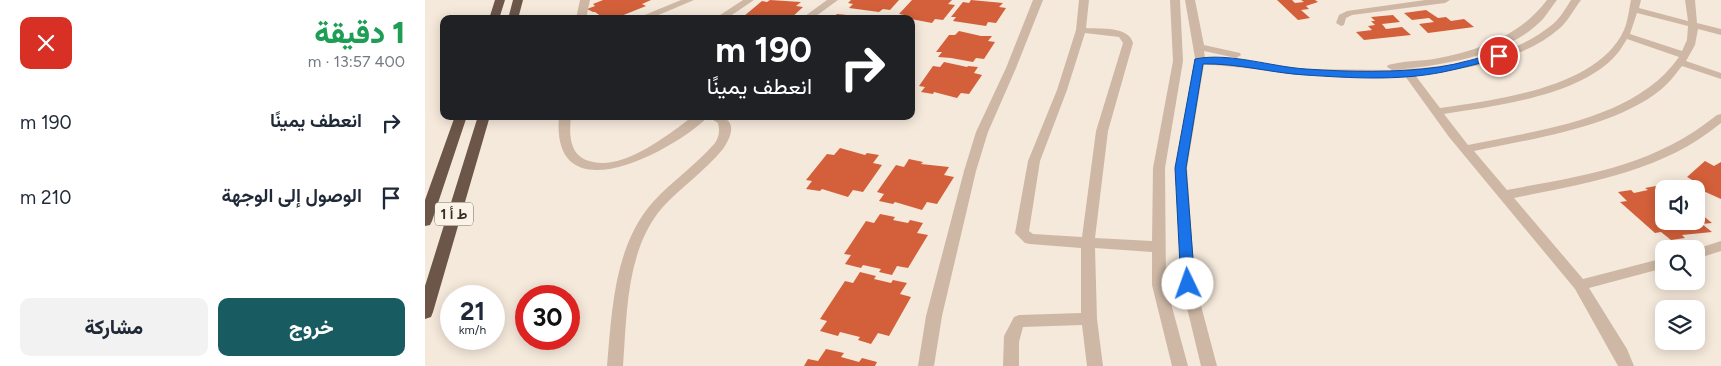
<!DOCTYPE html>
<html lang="ar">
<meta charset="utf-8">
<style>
:root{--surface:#fff;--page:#f2f2f3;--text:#1f2937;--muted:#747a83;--accent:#185b60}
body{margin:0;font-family:Figtree,Vazirmatn,sans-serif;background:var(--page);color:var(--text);direction:rtl;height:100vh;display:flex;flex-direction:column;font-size:19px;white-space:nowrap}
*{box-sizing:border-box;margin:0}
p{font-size:16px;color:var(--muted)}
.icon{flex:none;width:28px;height:28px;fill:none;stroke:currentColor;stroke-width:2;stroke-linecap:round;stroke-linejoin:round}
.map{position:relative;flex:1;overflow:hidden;direction:ltr}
.details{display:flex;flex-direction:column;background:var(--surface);width:425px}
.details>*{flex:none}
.top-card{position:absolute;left:15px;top:15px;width:475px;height:105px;border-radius:10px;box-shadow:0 2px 12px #0003;direction:rtl;background:#202124;color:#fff;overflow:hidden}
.fabs{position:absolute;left:1230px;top:180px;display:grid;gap:10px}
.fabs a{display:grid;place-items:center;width:50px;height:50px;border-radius:10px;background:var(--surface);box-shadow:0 2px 12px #0003;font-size:25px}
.speed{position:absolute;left:15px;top:285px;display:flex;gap:10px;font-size:25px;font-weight:700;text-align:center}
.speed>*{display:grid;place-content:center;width:65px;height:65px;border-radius:50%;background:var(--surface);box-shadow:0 2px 12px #0003;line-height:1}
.speed small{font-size:12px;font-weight:400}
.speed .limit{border:8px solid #d22;background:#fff;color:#111}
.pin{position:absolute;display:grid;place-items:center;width:42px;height:42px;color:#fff;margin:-21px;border:2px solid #fff;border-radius:50%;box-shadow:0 1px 5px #0007}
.me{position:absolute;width:55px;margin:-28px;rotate:357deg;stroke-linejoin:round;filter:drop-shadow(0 0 4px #0008)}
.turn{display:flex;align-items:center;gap:18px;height:105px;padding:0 20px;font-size:22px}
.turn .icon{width:65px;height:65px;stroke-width:2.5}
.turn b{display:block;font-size:35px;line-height:42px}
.round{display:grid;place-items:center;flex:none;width:52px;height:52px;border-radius:10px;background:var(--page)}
.summary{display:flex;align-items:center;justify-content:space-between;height:85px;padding:0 20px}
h1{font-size:30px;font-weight:800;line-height:38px;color:#1e9e55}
.action{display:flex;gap:10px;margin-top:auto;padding:10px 20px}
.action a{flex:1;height:58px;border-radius:10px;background:var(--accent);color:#fff;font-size:20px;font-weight:800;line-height:58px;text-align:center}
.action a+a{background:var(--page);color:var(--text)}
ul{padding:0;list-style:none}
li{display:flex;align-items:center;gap:15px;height:75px;padding:0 20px}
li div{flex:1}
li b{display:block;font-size:19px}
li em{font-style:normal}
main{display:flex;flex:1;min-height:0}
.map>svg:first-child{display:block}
.building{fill:#d3603a}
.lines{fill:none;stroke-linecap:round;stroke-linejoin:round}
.minor{fill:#ceb8a5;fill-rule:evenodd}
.trunk{fill:#6c564a;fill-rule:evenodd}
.route{fill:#1a73e8;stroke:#114b97}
.labels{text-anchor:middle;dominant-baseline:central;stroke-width:5;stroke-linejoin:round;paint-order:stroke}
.shield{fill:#fcf3e8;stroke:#746861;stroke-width:1}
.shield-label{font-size:14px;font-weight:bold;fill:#392d27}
</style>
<main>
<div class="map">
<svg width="1296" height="366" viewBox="0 0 1296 366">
<rect width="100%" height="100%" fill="#f5e9db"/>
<path class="building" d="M 178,0 L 226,0 L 217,4 L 221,6 L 191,18 L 187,16 L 180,19 L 170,12 L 168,12 L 162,9 L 170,6 L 168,4 Z
M 345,0 L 376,2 L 371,6 L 378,7 L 365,19 L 321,19 L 324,17 L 319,16 L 337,1 L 342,2 Z
M 426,0 L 474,0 L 465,10 L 458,9 L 454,12 L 424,8 L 428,4 L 423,3 Z
M 487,0 L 527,0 L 523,4 L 530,5 L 518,20 L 510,19 L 507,23 L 486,19 L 475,19 L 479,15 L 474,14 Z
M 546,0 L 578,3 L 574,7 L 581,8 L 571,23 L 563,22 L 561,26 L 528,21 L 531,17 L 526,17 L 538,2 L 544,3 Z
M 852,0 L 867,0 L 870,3 L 879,2 L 876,0 L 890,0 L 893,2 L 881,6 L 884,9 L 876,10 L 885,18 L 873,20 Z
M 1001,10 L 1013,18 L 1021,17 L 1026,21 L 1039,19 L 1049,27 L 1003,33 L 994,24 L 1009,22 L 1004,18 L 987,20 L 979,13 Z
M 412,14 L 422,15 L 421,16 L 429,19 L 406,19 Z
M 968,15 L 975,22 L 957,24 L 961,29 L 977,27 L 986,35 L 939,40 L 931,32 L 947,30 L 943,26 L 950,25 L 946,21 L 950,21 L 946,17 Z
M 534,31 L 556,36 L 567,36 L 563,41 L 570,42 L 559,59 L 551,58 L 548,62 L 526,58 L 513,57 L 517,52 L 511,52 L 524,35 L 530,35 Z
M 519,62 L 542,67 L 543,66 L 553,67 L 549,73 L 557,75 L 544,94 L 536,93 L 532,98 L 509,92 L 508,94 L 496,92 L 500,87 L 494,86 L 508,66 L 515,67 Z
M 415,148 L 440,155 L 442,153 L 454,155 L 448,163 L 457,165 L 438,192 L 428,190 L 423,197 L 397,189 L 395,191 L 381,189 L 387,181 L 381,180 L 402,154 L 409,155 Z
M 484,159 L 498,162 L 496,164 L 524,167 L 519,175 L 529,177 L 512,204 L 502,202 L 497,210 L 470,202 L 468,204 L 454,201 L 459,194 L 452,192 L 471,165 L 479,167 Z
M 1280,161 L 1289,166 L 1296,162 L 1296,199 L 1265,185 L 1269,181 L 1262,177 Z
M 1231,186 L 1239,192 L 1239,221 L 1271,221 L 1271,210 L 1287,223 L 1277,224 L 1287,232 L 1257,235 L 1260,238 L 1246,240 L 1236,232 L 1230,233 L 1195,202 L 1202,201 L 1193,192 L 1206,190 L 1209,193 L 1223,190 L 1220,188 Z
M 455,214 L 470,217 L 468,220 L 483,223 L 485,220 L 498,223 L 492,233 L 503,235 L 483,268 L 472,266 L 467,275 L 454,272 L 456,269 L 438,265 L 436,268 L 420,264 L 426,255 L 419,254 L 441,221 L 449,223 Z
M 435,272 L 451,276 L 449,279 L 466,283 L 468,280 L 482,283 L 475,294 L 486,297 L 464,336 L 453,333 L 446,344 L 433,340 L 435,337 L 415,332 L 413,336 L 395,331 L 402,321 L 395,319 L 420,281 L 428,283 Z
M 401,349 L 419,353 L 416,357 L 434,362 L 437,358 L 452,362 L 450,366 L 379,366 L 383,359 L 393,361 Z"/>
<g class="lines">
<path class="minor" d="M 155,0 L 165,0 L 161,19 L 151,19 Z
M 256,0 L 269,0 L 224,19 L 210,19 Z
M 318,0 L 329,0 L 301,19 L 289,19 Z
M 402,0 L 413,0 L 387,19 L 376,19 Z
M 608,0 L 618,0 L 591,68 L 563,132 L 551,171 L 517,316 L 509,366 L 493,366 L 501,316 L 539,171 L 551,132 L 581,68 Z
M 654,0 L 664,0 L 661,28 C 675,29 704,26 708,43 L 683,131 L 670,238 L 727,241 L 728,168 L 748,61 L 745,0 L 755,0 L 758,61 L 740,168 L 741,285 L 763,366 L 747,366 L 727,285 L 727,252 L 670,248 L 672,319 L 678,366 L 662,366 L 657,325 L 598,327 L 594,342 L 594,366 L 578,366 L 579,336 L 589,317 L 594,315 L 656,313 L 656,248 L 605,244 L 600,243 L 590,233 L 603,161 L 632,90 L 651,30 ZM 660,33 L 694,37 L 698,43 L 671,131 L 657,237 L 608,234 L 604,231 L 615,161 L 642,90 Z
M 760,0 L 770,0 L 779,45 L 815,53 L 816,55 L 811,58 L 779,51 L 780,58 L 879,69 L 967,70 L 962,67 L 963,65 C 978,61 994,61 1009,59 C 1053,51 1095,36 1122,0 L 1132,0 C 1127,6 1123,13 1118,19 C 1083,56 1017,65 969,70 C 1022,67 1085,60 1128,24 C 1135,18 1141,8 1146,0 L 1156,0 C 1149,9 1143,21 1135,28 C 1096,62 1039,69 990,75 L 1015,108 C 1070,100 1173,88 1199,30 C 1203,21 1204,9 1206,0 L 1216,0 L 1214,8 L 1263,21 L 1260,0 L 1270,0 L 1272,23 L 1296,29 L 1296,35 L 1273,29 L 1270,45 L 1261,61 L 1296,73 L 1296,79 L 1257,66 C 1252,72 1248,78 1242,84 C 1199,126 1106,139 1049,151 L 1082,190 C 1161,175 1227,167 1292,115 L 1296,114 L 1296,123 C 1237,172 1162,183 1089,198 L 1158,279 L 1239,258 L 1239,268 L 1164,288 L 1202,349 L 1209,366 L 1193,366 L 1150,289 L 1024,137 L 980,76 L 910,77 L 779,64 L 762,168 L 770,283 L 792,366 L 776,366 L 756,283 L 750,168 L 770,58 ZM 1212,13 L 1263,26 L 1262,40 L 1257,51 L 1205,34 ZM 1202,39 L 1254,57 C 1210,120 1113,130 1043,145 L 1019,114 C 1070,106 1155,96 1191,55 C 1195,51 1198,45 1202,39 Z
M 1000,0 L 1025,0 L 1020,3 L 927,15 L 921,18 L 919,25 L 916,26 L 911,23 L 914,15 L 922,11 Z
M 134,116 L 146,116 C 144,134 144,155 164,161 C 194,170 228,145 251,129 C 257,125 264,118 270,116 C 275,115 281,116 286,116 C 311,116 310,131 298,149 C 280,171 256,187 237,208 C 201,250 202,314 198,366 L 182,366 C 187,310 189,246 228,202 C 247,181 271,165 290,143 C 294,137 295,131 293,123 L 283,117 C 247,152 125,217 134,116 Z
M 1296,241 L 1296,251 L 1271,259 L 1271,249 Z"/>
<path class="trunk" d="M 70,0 L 80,0 L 74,19 L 64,19 Z
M 88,0 L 98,0 L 93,19 L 83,19 Z
M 30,116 L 42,116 L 7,221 L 5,225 L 0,226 L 0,200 Z
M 53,116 L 65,116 L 8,312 L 6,317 L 0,319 L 0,286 Z"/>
</g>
<path class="route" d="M 1074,53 L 1079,56 L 1077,58 C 1058,62 1038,68 1018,72 C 973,81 926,78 880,75 C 846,73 812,63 778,64 L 761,168 L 770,284 L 768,287 L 763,289 L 758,287 L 756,284 L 750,168 L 770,59 C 804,52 847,67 881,69 C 925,72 970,73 1014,67 C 1035,64 1055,57 1074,53 Z"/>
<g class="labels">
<rect class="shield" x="10" y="202.5" width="38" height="23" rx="4"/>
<g class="shield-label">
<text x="29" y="214">ط أ 1</text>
</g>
</g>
</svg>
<div class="fabs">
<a><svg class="icon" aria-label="sound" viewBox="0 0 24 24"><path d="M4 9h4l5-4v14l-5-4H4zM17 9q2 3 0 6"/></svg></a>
<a><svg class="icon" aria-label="search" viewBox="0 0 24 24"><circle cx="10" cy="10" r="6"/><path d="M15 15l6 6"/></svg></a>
<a><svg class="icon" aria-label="layers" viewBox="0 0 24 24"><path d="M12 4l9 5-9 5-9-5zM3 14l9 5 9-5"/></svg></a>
</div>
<div class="speed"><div>21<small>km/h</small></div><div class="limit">30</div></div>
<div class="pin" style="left:1074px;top:56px;background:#d93025"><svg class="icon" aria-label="arrive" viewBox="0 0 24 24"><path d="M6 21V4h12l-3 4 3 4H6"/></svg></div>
<svg class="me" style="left:763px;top:284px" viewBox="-20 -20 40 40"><circle r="19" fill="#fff"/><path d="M0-13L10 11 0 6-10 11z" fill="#1a73e8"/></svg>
<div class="top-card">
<div class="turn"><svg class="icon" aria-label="right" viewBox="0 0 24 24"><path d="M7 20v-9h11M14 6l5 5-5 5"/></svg><div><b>190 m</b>انعطف يمينًا</div></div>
</div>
</div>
<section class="details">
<div class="summary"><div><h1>1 دقيقة</h1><p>400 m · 13:57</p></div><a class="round" style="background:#d93025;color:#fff"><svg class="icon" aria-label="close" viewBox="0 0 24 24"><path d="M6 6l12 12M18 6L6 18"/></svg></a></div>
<ul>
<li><svg class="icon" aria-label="right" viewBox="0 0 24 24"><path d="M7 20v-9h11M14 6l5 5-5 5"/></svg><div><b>انعطف يمينًا</b></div><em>190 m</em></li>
<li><svg class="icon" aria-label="arrive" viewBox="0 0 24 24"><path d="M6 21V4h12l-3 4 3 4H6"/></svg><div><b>الوصول إلى الوجهة</b></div><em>210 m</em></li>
</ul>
<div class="action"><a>خروج</a><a>مشاركة</a></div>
</section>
</main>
